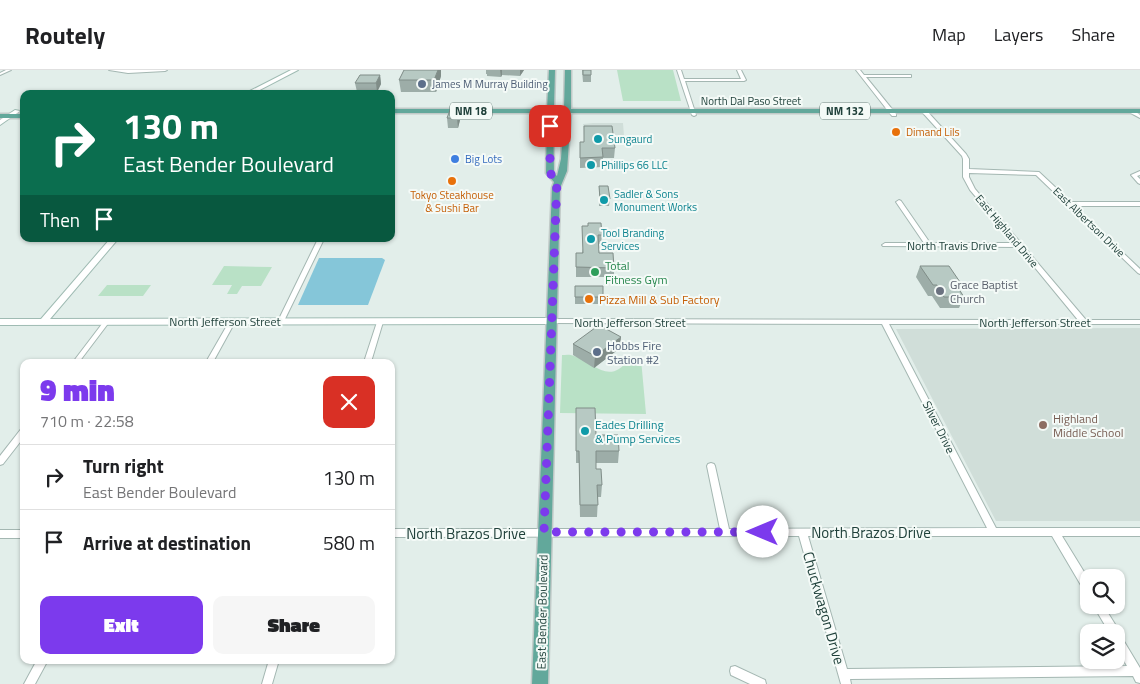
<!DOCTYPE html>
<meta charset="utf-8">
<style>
:root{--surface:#fff;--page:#f6f6f6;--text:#202124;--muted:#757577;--line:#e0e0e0;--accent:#7c3aed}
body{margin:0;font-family:"Titillium Web",sans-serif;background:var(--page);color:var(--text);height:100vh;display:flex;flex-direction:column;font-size:19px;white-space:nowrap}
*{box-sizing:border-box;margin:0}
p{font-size:16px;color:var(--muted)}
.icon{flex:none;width:28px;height:28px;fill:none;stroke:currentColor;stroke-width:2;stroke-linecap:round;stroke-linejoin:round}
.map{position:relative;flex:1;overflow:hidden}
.panel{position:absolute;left:20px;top:289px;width:375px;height:305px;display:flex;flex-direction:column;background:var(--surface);border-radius:10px;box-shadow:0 1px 4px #0004}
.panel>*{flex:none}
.top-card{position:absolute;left:20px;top:20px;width:375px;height:152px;border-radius:10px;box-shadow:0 1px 4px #0004;background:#0b6e4f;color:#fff;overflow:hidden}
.controls{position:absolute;left:1080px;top:499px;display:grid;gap:10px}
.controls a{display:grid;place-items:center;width:45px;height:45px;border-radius:10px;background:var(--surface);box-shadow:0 1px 4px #0004;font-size:25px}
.pin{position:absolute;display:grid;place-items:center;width:42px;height:42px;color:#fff;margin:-21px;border-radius:10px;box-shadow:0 2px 8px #0006}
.me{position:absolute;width:55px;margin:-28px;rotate:270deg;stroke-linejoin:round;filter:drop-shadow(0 0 4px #0008)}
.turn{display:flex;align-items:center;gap:18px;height:105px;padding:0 20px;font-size:22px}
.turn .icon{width:65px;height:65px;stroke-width:2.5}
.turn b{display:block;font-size:35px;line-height:42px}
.then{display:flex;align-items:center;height:48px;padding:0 20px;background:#0003;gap:10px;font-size:19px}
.round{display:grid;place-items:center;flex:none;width:52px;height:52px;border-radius:10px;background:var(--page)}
.overview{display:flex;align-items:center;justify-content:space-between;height:85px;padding:0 20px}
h1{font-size:30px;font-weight:800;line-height:38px;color:var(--accent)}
.button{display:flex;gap:10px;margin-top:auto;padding:10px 20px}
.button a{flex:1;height:58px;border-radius:10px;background:var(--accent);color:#fff;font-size:20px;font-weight:800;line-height:58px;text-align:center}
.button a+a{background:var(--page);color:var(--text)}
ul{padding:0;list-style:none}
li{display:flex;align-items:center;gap:15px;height:65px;padding:0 20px;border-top:1px solid var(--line)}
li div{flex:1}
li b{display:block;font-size:19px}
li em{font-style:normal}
header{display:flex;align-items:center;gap:30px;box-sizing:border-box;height:70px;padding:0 25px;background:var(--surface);border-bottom:1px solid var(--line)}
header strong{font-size:24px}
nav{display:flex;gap:28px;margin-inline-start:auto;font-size:18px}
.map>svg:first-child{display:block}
.built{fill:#d0ded9}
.green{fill:#b9e1c6}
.water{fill:#85c6d9}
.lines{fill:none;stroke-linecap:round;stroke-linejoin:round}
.street-casing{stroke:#a4b7b2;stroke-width:2}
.secondary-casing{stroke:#9fbbb3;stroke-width:2}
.primary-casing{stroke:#c1cac8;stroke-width:3}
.street{fill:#fff;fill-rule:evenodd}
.secondary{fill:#fff;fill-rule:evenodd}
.primary{fill:#62a89b;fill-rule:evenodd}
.wall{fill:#9dada8}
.shaded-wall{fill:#808d88}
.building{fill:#b7c9c3;stroke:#808d88}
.route{stroke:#7c3aed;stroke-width:9;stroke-dasharray:0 16.2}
.service-dot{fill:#5c6f8a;stroke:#f4faf7;stroke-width:2}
.food-dot{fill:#e8710a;stroke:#f4faf7;stroke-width:2}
.culture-dot{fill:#0f9aa8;stroke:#f4faf7;stroke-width:2}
.shop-dot{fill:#3f7fe0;stroke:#f4faf7;stroke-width:2}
.leisure-dot{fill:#2e9e5b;stroke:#f4faf7;stroke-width:2}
.worship-dot{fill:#6b7280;stroke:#f4faf7;stroke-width:2}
.education-dot{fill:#8d6e63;stroke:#f4faf7;stroke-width:2}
.labels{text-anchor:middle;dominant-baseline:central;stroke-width:4;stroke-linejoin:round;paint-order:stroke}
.far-service-label{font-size:11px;fill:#4e5e75;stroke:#f4faf7;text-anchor:start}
.far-street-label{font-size:11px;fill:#20413b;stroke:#f4faf7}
.shield{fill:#f4faf7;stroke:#607873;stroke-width:1}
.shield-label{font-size:11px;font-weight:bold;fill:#20413b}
.far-food-label{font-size:11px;fill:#c56008;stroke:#f4faf7;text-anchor:start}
.far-culture-label{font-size:11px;fill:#0d838f;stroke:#f4faf7;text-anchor:start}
.far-shop-label{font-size:11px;fill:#366cbe;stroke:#f4faf7;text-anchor:start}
.street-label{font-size:12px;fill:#20413b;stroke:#f4faf7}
.leisure-label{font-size:12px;fill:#27864d;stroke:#f4faf7;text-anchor:start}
.worship-label{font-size:12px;fill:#5b616d;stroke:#f4faf7;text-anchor:start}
.food-label{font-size:12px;fill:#c56008;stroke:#f4faf7;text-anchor:start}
.service-label{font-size:12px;fill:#4e5e75;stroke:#f4faf7;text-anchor:start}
.education-label{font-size:12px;fill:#785e54;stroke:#f4faf7;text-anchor:start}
.culture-label{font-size:12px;fill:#0d838f;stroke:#f4faf7;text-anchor:start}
.near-street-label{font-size:15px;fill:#20413b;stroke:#f4faf7}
</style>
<header>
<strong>Routely</strong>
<nav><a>Map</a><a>Layers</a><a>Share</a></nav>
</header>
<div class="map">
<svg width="1140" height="614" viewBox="0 0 1140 614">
<rect width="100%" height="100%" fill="#e2eeea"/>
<path class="built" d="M 593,53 L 623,53 L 624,66 L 584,66 L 583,54 Z
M 1140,258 L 1140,451 L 996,451 L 896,259 Z"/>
<path class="green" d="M 617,0 L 673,0 L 681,31 L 623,31 Z
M 224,196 L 272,197 L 261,216 L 242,216 L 237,224 L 227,224 L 232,215 L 212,215 Z
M 107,215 L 151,215 L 143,226 L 98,226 Z
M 562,285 C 565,285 570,284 574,286 C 595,293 609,316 629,289 L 641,289 L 646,344 L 560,343 Z"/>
<path class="water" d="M 319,188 L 382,188 L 385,190 L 368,235 L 298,235 Z"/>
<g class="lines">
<g class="street-casing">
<path id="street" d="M 6,0 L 11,0 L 0,5 L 0,3 Z
M 109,0 L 167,0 L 165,1 L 128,3 Z
M 677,0 L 681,0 L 684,9 L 741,9 L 737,0 L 741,0 L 746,10 L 744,11 L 685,11 L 696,45 L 694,46 L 692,45 Z
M 856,0 L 860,0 L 864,5 L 911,5 L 911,7 L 866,7 L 896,44 L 896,46 L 892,46 Z
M 922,40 L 926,40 L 966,84 L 969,89 L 969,99 L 1039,102 L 1071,132 L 1140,132 L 1140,136 L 1074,136 L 1140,199 L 1140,204 L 1138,203 L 1036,105 L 969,103 L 969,107 L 975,119 L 1086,250 L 1140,250 L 1140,254 L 889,254 L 996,458 L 1140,458 L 1140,466 L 1062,466 L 1089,510 L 1089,523 L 1085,522 L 1052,466 L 808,466 L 847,599 L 1127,596 L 1116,577 L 1116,562 L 1109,562 L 1093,535 L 1103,535 L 1118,559 L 1119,563 L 1140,598 L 1140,613 L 1136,612 L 1133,606 L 850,609 L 851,614 L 841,614 L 799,466 L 391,467 L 391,459 L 720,459 L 707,396 L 708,394 L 711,393 L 714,394 L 715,396 L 729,459 L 987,458 L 882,254 L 552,253 L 549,251 L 552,249 L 1078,250 L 1018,177 L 883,176 L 882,175 L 885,173 L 924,173 L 896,132 L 899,130 L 901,131 L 930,173 L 1015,173 L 970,120 L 963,107 L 963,89 L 962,86 L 922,42 Z
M 1129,40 L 1133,40 L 1140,45 L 1140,48 L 1129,42 Z
M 1140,101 L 1140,105 L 1137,106 L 1140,109 L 1140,114 L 1138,113 L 1131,105 Z
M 318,169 L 324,169 L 284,251 L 281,253 L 279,252 L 278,251 Z
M 107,249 L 110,251 L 79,292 L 73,292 L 105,250 Z
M 232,250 L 235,252 L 213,292 L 206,292 L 229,252 Z
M 380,250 L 383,252 L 371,292 L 364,292 L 377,252 Z
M 24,358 L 24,367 L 3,394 L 0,395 L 0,386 L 21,359 Z
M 0,460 L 24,460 L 24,468 L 0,468 Z
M 37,590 L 48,590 L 35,614 L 24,614 Z
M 269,590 L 279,590 L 272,614 L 262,614 Z
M 735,596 L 765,610 L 766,614 L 750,614 L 731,605 L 730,601 L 731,597 Z"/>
</g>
<g class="secondary-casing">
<path id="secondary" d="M 291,0 L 298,0 L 252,24 L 244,24 Z
M 15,40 L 20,41 L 0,55 L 0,50 Z
M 110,169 L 118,169 L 50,249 L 552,248 L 557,251 L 552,254 L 0,255 L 0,249 L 41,249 Z"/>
</g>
<g class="primary-casing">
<path id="primary" d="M 549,0 L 555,0 L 554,39 L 564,39 L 565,0 L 571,0 L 571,39 L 1140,39 L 1140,43 L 571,43 L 567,101 L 560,118 L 548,614 L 532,614 L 552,118 L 554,112 L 546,103 L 547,43 L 391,43 L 391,39 L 547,39 ZM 553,43 L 564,43 L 561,89 L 557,106 L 554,103 Z
M 0,44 L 24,44 L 24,48 L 0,48 Z"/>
</g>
<use href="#street" class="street"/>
<use href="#secondary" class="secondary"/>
<use href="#primary" class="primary"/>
</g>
<path class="wall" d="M 404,0 L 441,0 L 441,6 L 436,22 L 401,22 L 399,10 Z
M 486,0 L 524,0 L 520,6 L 502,5 L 501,7 L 487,6 L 487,4 L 486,4 Z
M 582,0 L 591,0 L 591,12 L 583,12 Z
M 380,5 L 381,14 L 377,22 L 357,22 L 355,13 Z
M 459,41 L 460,50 L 458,58 L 448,58 L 447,48 Z
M 580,72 L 615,78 L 614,88 L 603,88 L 603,97 L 580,98 Z
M 599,116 L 610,129 L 609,136 L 599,136 Z
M 588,156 L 602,165 L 601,174 L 598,174 L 599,183 L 614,198 L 614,207 L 576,207 L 576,183 L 582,183 Z
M 920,196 L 962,215 L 960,220 L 964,227 L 959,238 L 940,238 L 932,226 L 928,226 L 916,207 Z
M 575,216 L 603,227 L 603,234 L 575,234 Z
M 573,274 L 620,278 L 594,298 L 573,285 Z
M 576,338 L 596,365 L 619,381 L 618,393 L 596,393 L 596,399 L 602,415 L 601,427 L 598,427 L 597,447 L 580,447 L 579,393 L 576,393 Z"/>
<path class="shaded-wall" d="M 438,0 L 441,0 L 441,6 L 436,22 L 434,10 Z
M 500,0 L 502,0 L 502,5 L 501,7 Z
M 520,0 L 524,0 L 520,6 Z
M 380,5 L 381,14 L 377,22 L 376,13 Z
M 459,41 L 460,50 L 458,58 L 457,48 Z
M 621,267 L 620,278 L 594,298 L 595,286 Z"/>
<path class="building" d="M 404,0 L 438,0 L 434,10 L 399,10 Z
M 583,0 L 591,0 L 591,5 L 583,5 Z
M 360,5 L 380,5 L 376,13 L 355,13 Z
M 450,40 L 459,41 L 457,48 L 447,48 Z
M 584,56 L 612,56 L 615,78 L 602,78 L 603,87 L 580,88 L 580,72 L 584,72 Z
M 599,116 L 608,116 L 610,129 L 600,129 Z
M 588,153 L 601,153 L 602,165 L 598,165 L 599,183 L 613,183 L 614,198 L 576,197 L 576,183 L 583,183 L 582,156 L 588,156 Z
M 920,196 L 949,196 L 962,215 L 956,215 L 964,227 L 944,227 L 937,215 L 933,215 Z
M 575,216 L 603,216 L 603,227 L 575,227 Z
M 599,255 L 621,267 L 595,286 L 573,274 Z
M 576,338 L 595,338 L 596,365 L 618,365 L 619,381 L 596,381 L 596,399 L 601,399 L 602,415 L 597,415 L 598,435 L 580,435 L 579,381 L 576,381 Z"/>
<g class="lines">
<path class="route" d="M 550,56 L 550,103 L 557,111 L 544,462 L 763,462"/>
</g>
<g class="service-dot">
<circle cx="422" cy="14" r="5"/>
<circle cx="597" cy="282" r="5"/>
</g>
<g class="food-dot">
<circle cx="896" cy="62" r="5"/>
<circle cx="452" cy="111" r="5"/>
<circle cx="589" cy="229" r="5"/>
</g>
<g class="culture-dot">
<circle cx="598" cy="69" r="5"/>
<circle cx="591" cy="95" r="5"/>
<circle cx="604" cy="130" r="5"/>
<circle cx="591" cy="169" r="5"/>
<circle cx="585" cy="361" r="5"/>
</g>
<circle class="shop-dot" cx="455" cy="89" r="5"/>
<circle class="leisure-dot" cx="595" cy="202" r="5"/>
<circle class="worship-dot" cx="940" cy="221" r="5"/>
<circle class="education-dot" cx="1043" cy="355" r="5"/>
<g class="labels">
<g class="far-service-label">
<text x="432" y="14">James M Murray Building</text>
</g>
<g class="far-street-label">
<text x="751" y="31">North Dal Paso Street</text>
<text transform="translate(1089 152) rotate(44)">East Albertson Drive</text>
<text transform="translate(1007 161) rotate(50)">East Highland Drive</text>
</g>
<g class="shield">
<rect x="450" y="32.5" width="42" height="17" rx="4"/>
<rect x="820" y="32.5" width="50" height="17" rx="4"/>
</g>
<g class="shield-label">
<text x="471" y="41">NM 18</text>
<text x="845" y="41">NM 132</text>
</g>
<g class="far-food-label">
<text x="906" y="62">Dimand Lils</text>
<text x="452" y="125" text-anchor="middle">Tokyo Steakhouse<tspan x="452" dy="13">&amp; Sushi Bar</tspan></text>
</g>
<g class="far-culture-label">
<text x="608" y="69">Sungaurd</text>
<text x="601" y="95">Phillips 66 LLC</text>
<text x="614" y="124">Sadler &amp; Sons<tspan x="614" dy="13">Monument Works</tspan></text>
<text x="601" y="163">Tool Branding<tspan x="601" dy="13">Services</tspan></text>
</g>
<g class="far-shop-label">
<text x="465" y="89">Big Lots</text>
</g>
<g class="street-label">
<text x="952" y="175">North Travis Drive</text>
<text x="225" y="251">North Jefferson Street</text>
<text x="630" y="252">North Jefferson Street</text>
<text x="1035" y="252">North Jefferson Street</text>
<text transform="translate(939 357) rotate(63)">Silver Drive</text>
<text transform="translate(542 542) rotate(-89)">East Bender Boulevard</text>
</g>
<g class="leisure-label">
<text x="605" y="195">Total<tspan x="605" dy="14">Fitness Gym</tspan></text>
</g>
<g class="worship-label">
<text x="950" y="214">Grace Baptist<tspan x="950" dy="14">Church</tspan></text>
</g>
<g class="food-label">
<text x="599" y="229">Pizza Mill &amp; Sub Factory</text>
</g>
<g class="service-label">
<text x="607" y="275">Hobbs Fire<tspan x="607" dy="14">Station #2</tspan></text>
</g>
<g class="education-label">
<text x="1053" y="348">Highland<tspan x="1053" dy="14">Middle School</tspan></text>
</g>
<g class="culture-label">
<text x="595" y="354">Eades Drilling<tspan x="595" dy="14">&amp; Pump Services</tspan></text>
</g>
<g class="near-street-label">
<text x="871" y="462">North Brazos Drive</text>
<text x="466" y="463">North Brazos Drive</text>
<text transform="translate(824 538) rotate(74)">Chuckwagon Drive</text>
</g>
</g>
</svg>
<div class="controls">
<a><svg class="icon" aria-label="search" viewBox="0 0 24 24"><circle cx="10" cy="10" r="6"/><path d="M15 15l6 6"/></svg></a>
<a><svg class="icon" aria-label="layers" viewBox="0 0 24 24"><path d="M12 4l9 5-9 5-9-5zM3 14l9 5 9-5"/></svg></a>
</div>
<div class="pin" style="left:550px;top:56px;background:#d93025"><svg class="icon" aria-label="arrive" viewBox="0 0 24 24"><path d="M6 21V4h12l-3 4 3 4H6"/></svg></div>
<svg class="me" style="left:763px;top:462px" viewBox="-20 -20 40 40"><circle r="19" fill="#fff"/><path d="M0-13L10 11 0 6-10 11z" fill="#7c3aed"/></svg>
<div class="top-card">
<div class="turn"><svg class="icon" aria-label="right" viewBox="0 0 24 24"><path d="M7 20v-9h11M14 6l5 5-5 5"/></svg><div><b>130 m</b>East Bender Boulevard</div></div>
<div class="then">Then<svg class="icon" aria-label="arrive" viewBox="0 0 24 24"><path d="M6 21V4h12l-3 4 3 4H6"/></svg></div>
</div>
<section class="panel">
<div class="overview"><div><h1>9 min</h1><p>710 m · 22:58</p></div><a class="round" style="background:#d93025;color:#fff"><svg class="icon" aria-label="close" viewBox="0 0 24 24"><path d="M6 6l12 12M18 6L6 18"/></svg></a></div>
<ul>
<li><svg class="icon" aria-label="right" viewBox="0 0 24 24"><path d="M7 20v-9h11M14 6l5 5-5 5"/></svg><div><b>Turn right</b><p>East Bender Boulevard</p></div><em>130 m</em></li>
<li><svg class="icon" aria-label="arrive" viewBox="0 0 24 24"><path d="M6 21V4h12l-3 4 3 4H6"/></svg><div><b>Arrive at destination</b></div><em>580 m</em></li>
</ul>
<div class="button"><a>Exit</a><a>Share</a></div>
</section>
</div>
